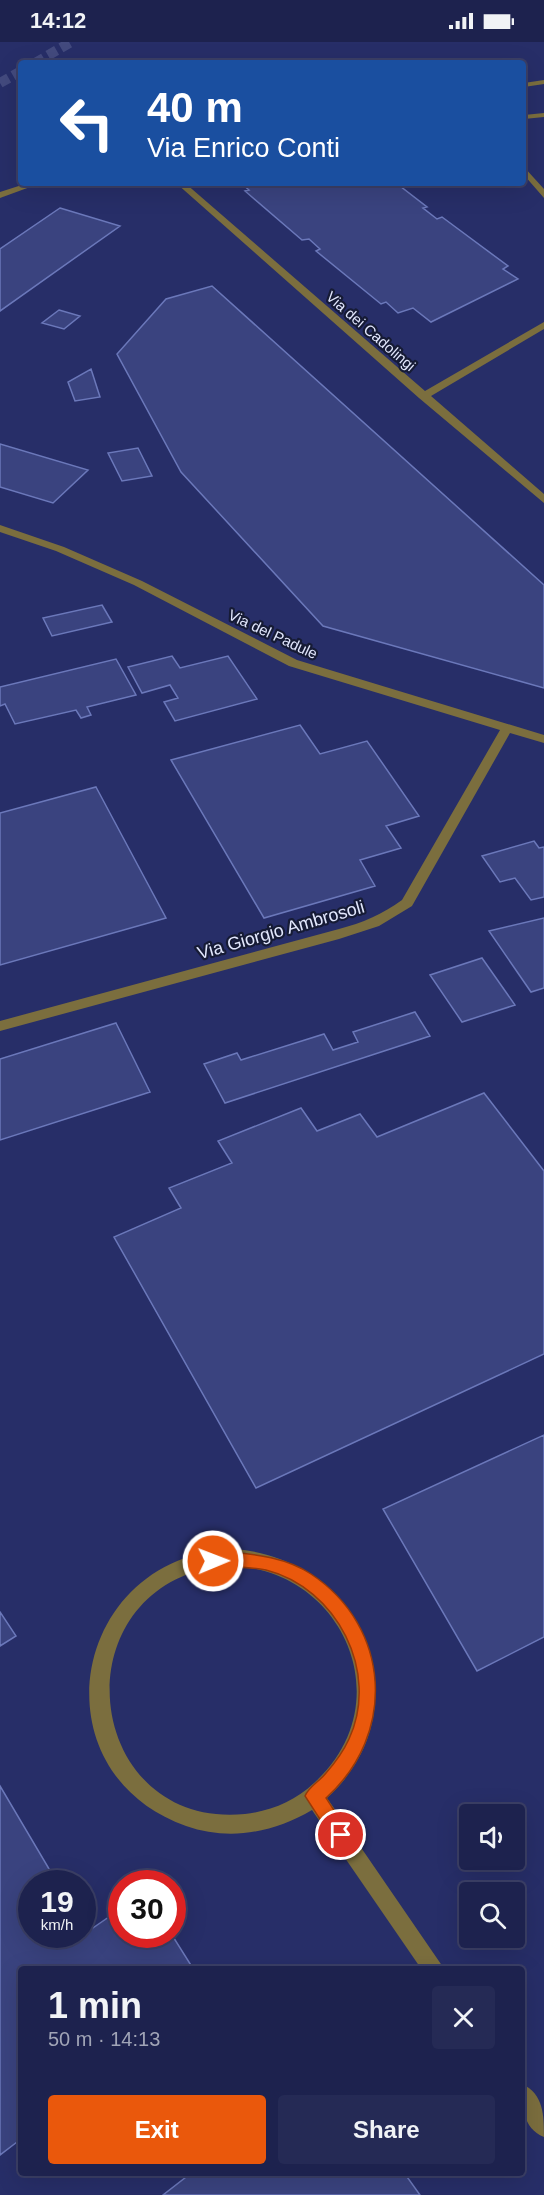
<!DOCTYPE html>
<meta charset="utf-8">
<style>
:root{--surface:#1d224e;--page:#252a55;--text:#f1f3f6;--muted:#a0a4b6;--line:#3b3f66;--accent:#ea580c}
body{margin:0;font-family:Arial,sans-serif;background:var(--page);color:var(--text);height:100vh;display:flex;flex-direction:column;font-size:22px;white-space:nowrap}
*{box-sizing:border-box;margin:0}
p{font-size:20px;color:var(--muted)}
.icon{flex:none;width:33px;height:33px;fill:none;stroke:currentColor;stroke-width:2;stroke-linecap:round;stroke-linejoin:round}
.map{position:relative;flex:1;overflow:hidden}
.drawer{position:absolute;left:18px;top:1924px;width:507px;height:210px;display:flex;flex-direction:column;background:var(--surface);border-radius:6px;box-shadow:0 6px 24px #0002,0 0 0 2px var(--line)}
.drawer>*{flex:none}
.banner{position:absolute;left:18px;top:18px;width:508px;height:126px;border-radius:6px;box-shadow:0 6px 24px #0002,0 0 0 2px var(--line);background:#1a4fa0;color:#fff;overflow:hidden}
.tools{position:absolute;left:459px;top:1762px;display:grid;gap:12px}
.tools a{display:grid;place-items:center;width:66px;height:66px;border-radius:6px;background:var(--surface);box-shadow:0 6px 24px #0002,0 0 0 2px var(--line);font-size:30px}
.speed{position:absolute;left:18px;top:1828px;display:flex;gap:12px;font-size:30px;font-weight:700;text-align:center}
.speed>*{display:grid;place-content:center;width:78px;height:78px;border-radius:50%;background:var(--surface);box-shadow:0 6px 24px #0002,0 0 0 2px var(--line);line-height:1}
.speed small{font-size:15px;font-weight:400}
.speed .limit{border:9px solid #d22;background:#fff;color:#111}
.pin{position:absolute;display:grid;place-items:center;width:51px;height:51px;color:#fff;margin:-26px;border:3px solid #fff;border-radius:50%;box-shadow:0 2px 6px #0007}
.me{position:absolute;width:66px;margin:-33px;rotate:89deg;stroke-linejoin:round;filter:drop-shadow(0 0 4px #0008)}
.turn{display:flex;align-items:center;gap:21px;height:126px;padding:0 30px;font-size:27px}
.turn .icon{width:78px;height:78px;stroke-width:2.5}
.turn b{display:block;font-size:42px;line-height:51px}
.round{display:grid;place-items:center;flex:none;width:63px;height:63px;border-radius:6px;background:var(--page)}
.overview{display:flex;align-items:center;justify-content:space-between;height:102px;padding:0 30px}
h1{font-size:36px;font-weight:700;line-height:45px}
.cta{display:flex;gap:12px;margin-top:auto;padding:12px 30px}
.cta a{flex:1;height:69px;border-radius:6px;background:var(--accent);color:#fff;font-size:24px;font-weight:700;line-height:69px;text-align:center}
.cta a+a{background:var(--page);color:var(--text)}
.status{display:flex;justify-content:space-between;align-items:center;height:42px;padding:0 30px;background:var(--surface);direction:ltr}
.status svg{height:16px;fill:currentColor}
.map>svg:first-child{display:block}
.building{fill:#3a437f;stroke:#6b78ba;stroke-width:1.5}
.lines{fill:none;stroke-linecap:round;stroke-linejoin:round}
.highway-tunnel{stroke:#434a7e;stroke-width:10;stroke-dasharray:10 5;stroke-linecap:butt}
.minor{fill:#7b6e3e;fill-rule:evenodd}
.route{fill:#ea580c;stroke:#983908;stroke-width:1.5}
.labels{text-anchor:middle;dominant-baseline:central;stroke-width:4.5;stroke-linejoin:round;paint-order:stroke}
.far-street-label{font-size:15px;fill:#e2e7fd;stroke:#161b35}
.street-label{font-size:18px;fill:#e2e7fd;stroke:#161b35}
</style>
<div class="status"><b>14:12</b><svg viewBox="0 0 49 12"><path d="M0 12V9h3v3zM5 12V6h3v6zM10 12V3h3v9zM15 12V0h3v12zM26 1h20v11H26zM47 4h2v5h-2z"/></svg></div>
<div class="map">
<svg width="544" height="2153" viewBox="0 0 544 2153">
<rect width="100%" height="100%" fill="#272e68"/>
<path class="building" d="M 241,141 L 396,141 L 427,165 L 423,166 L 437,177 L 442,175 L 508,224 L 503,227 L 518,237 L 431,280 L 413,266 L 398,271 L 386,260 L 381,262 L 316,209 L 320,207 L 309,197 L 302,198 L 245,149 L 249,148 Z
M 60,166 L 120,184 L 0,269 L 0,207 Z
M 212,244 L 544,543 L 544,646 L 323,584 L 181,430 L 117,312 L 166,257 Z
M 59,268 L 80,274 L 64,287 L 42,281 Z
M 91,327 L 100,355 L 75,359 L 68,340 Z
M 0,402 L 88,428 L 53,461 L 0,445 Z
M 138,406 L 152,434 L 122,439 L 108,411 Z
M 102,563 L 112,580 L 52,594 L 43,576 Z
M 172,614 L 180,626 L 228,614 L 257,657 L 175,679 L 164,660 L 178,656 L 170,643 L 142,651 L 128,625 Z
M 116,617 L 136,653 L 87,665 L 91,673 L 81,676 L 76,668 L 15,682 L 5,662 L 0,664 L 0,645 Z
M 300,683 L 320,712 L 367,699 L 419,774 L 386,784 L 401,806 L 360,818 L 375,844 L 264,876 L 171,718 Z
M 96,745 L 166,876 L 0,923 L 0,771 Z
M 534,799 L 539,806 L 544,805 L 544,855 L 531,858 L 515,836 L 500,840 L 482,814 Z
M 544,876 L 544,946 L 531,950 L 489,889 Z
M 482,916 L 515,963 L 462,980 L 430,933 Z
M 415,970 L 430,994 L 225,1061 L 204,1022 L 237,1011 L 241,1018 L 324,992 L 333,1008 L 358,1000 L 353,990 Z
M 116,981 L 150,1050 L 0,1098 L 0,1017 Z
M 484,1051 L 544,1129 L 544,1312 L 256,1446 L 114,1195 L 181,1166 L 169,1146 L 232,1121 L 218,1099 L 301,1066 L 317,1089 L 360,1072 L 377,1095 Z
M 544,1393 L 544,1595 L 477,1629 L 383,1467 Z
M 0,1570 L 16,1594 L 0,1604 Z
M 0,1744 L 58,1842 L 32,1842 L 32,1893 L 82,1893 L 82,1883 L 87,1890 L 122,1866 L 122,1893 L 172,1893 L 194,1928 L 21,1928 L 21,2097 L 0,2113 Z
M 190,2132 L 405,2132 L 420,2153 L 163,2153 Z"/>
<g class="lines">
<path class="highway-tunnel" d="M 35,21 L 71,0
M 0,41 L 21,29"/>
<path class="minor" d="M 544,38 L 544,42 L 524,45 L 524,41 Z
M 544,71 L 544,75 L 524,77 L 524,73 Z
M 524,125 L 544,147 L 544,156 L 524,133 Z
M 28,141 L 41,141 L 0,156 L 0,150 Z
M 176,141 L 185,141 L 425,349 L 544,280 L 544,287 L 431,354 L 544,452 L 544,461 L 419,356 Z
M 0,483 L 64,505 L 142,539 L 297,618 L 544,693 L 544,701 L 510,691 L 412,864 L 379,884 L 339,897 L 0,989 L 0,979 L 339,887 C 362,881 383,872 402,858 L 500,688 L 289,624 L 134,543 L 56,509 L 0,490 Z
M 232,1507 C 362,1514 426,1666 327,1756 L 445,1928 L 422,1928 L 312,1768 C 273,1791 229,1799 186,1784 C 34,1730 70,1515 232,1507 ZM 219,1524 C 340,1518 405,1659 314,1741 C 295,1759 271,1769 245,1772 C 84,1788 56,1549 219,1524 Z
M 522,2042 C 544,2052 544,2074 544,2095 C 522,2086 522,2063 522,2042 Z"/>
</g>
<path class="route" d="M 228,1510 C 256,1512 287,1516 311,1532 C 391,1585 397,1692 326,1756 L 350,1793 L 347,1799 L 341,1802 L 334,1799 L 305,1754 C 309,1744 319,1740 326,1731 C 334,1722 344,1708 349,1697 C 380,1630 337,1546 266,1528 C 255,1526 241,1525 229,1525 C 221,1525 215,1528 207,1525 L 205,1519 L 207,1514 Z"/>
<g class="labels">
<g class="far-street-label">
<text transform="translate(371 289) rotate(41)">Via dei Cadolingi</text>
<text transform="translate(273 592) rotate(25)">Via del Padule</text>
</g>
<g class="street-label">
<text transform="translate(281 888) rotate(-16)">Via Giorgio Ambrosoli</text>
</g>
</g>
</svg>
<div class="tools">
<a><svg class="icon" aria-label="sound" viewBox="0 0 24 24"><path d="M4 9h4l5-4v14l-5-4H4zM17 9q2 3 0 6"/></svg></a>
<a><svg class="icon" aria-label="search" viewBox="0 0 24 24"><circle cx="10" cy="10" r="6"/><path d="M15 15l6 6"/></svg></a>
</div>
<div class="speed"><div>19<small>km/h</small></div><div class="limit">30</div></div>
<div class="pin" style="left:341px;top:1793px;background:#d93025"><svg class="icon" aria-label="arrive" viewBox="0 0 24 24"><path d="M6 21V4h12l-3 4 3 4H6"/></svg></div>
<svg class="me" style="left:213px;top:1519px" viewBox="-20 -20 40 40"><circle r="17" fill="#ea580c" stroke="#fff" stroke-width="3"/><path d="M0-11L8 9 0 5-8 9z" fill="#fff"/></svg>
<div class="banner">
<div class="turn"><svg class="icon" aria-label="left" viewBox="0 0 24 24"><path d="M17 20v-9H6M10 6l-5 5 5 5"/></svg><div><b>40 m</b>Via Enrico Conti</div></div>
</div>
<section class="drawer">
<div class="overview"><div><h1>1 min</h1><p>50 m · 14:13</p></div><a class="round"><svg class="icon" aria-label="close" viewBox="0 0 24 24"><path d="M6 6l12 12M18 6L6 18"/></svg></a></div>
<div class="cta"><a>Exit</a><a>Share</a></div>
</section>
</div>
